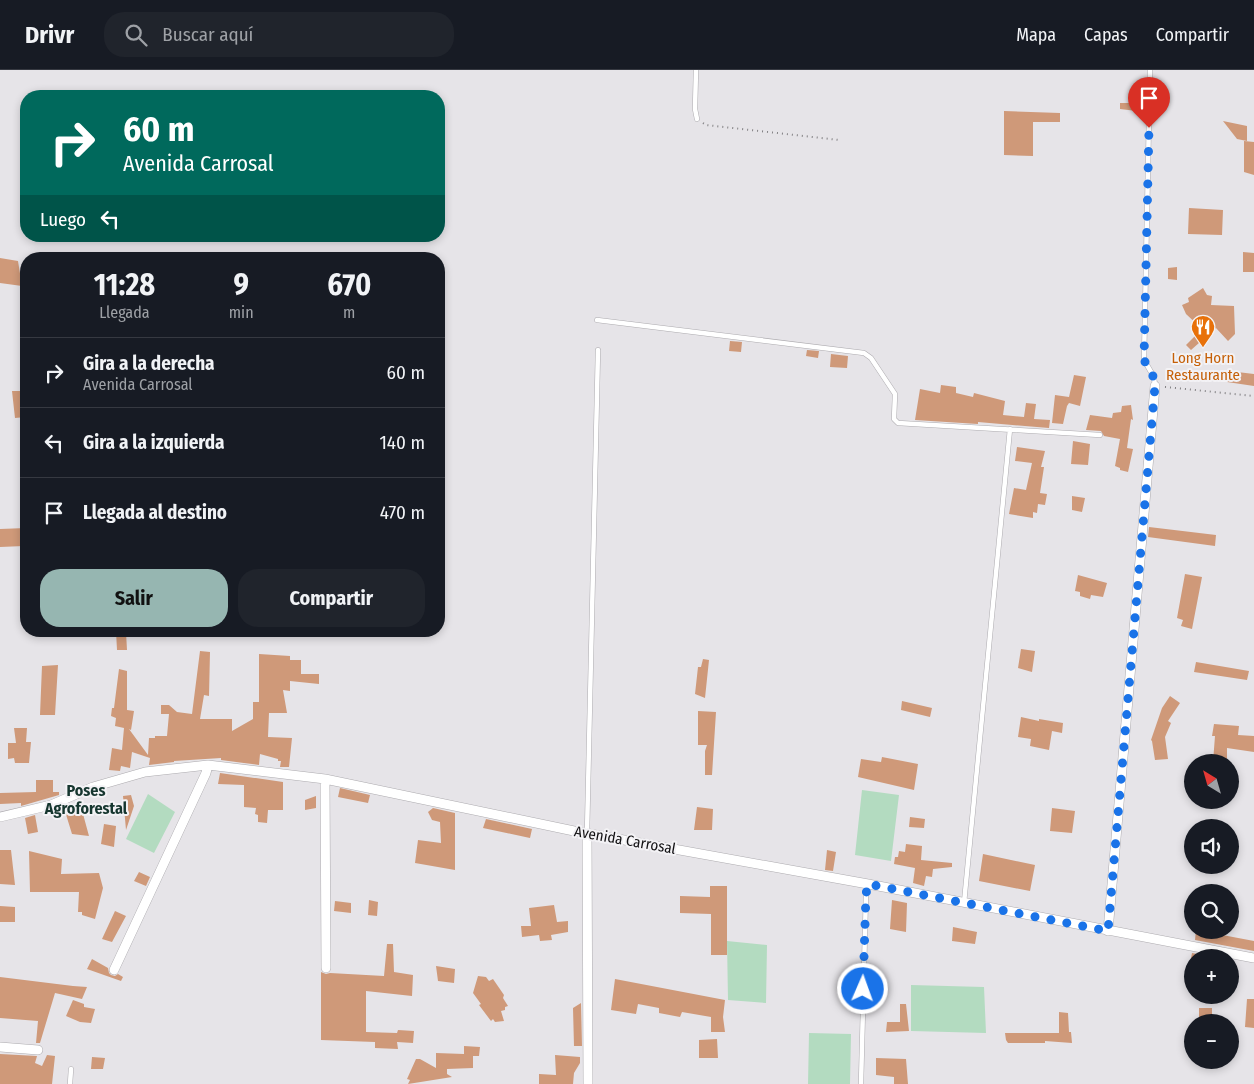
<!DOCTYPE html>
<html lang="es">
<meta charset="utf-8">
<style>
:root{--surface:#171b24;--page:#20242c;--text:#f1f3f6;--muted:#9ea1a6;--line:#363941;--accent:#96b6b1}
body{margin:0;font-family:"Fira Sans Condensed",sans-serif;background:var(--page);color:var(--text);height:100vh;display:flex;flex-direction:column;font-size:19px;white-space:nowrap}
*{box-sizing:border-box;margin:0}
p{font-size:16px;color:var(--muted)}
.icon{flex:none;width:28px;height:28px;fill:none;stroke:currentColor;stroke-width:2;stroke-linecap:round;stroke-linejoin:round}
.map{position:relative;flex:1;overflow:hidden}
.side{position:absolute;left:20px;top:182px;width:425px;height:385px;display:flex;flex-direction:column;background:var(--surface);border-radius:20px;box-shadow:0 2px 8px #0003}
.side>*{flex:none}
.hud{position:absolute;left:20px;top:20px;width:425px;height:152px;border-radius:20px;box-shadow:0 2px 8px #0003;background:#00695c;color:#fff;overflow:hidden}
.needle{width:32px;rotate:323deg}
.buttons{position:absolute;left:1184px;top:684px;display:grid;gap:10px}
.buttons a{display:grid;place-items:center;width:55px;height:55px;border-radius:50%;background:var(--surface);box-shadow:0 2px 8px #0003;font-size:25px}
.pin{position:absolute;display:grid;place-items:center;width:42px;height:42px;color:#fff;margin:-51px -21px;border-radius:50% 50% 50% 0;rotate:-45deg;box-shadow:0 0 5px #0007}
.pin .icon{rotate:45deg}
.me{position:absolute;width:55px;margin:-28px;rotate:2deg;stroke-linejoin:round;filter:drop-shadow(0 0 4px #0008)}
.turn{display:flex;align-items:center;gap:18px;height:105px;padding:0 20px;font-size:22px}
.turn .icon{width:65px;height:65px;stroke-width:2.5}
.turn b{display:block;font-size:35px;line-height:42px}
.then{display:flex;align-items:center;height:48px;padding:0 20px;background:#0003;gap:10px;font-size:19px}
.eta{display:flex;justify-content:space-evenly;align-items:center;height:85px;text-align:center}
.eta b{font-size:30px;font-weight:700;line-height:35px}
.button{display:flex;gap:10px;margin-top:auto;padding:10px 20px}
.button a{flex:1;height:58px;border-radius:20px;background:var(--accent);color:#111;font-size:20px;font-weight:700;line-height:58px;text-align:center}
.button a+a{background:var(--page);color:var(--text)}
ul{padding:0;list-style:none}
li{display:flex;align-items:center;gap:15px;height:70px;padding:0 20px;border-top:1px solid var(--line)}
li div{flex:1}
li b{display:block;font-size:19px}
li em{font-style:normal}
header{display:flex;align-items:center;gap:30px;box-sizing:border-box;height:70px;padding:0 25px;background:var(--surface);border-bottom:1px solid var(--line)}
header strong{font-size:24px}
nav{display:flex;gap:28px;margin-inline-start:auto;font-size:18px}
.search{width:350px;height:45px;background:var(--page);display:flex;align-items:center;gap:12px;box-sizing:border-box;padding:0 18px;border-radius:20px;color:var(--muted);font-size:19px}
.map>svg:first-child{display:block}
.green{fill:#b3dbc0}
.building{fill:#cf9979}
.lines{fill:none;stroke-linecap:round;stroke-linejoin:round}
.service-casing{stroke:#adabaf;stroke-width:5.5}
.minor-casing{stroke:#adabaf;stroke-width:10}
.path{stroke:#828083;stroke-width:2;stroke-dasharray:1 4;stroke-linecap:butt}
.service{stroke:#fff;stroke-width:4.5}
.minor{stroke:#fff;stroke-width:9}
.route{stroke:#1a73e8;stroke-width:9;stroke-dasharray:0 16.2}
.labels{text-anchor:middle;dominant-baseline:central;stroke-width:4;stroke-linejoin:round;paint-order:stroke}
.food-label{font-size:15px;fill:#c56008;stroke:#f3f2f5}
.street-label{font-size:15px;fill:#111012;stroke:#f3f2f5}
.neighbourhood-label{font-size:16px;font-weight:bold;fill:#16362f;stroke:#f3f2f5}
</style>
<header>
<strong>Drivr</strong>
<div class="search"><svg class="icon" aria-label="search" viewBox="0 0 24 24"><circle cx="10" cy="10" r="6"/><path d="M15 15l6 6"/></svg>Buscar aquí</div>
<nav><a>Mapa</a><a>Capas</a><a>Compartir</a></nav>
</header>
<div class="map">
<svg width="1254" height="1014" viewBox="0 0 1254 1014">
<rect width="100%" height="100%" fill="#e6e4e8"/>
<path class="green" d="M 862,720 L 899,725 L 891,791 L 855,785 Z
M 148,724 L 175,742 L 154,783 L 126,769 Z
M 727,871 L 767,875 L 766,933 L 728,930 Z
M 911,915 L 984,917 L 986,963 L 911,961 Z
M 809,963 L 851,964 L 850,1014 L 808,1014 Z"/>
<path class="building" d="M 1120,33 L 1145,33 L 1145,42 L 1120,39 Z
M 1004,41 L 1060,43 L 1060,52 L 1033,52 L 1033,86 L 1004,85 Z
M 1223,51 L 1247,56 L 1247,71 L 1237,69 Z
M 1244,71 L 1254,72 L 1254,105 L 1244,102 Z
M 1189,138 L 1223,140 L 1222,165 L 1188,164 Z
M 1243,182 L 1254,183 L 1254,202 L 1243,202 Z
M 0,188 L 18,191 L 22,216 L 0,213 Z
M 1177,197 L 1177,210 L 1168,209 L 1168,198 Z
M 1203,218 L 1207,225 L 1212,226 L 1211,235 L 1234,236 L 1235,264 L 1228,271 L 1216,258 L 1191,280 L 1186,275 L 1202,259 L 1186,244 L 1182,235 L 1189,232 L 1188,228 Z
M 730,271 L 742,272 L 741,282 L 729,281 Z
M 807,280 L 819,281 L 818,288 L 806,286 Z
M 831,284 L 848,286 L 847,298 L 830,297 Z
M 1229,301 L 1254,304 L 1254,316 L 1227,312 Z
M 1074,305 L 1086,307 L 1080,336 L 1069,333 L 1067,336 L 1063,354 L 1052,353 L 1055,325 L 1069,327 Z
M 941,315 L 956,317 L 956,323 L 973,327 L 974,323 L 1005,331 L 1003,345 L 1024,347 L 1026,333 L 1036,334 L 1034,349 L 1050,350 L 1049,358 L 978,352 L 978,354 L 915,350 L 920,319 L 940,323 Z
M 12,321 L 26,321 L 26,347 L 15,348 Z
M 1131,335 L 1133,350 L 1131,349 L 1127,378 L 1133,379 L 1128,402 L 1120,400 L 1120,398 L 1115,396 L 1120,369 L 1104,366 L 1101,361 L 1086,360 L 1090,345 L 1112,348 L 1113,343 L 1121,342 L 1122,336 Z
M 1073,371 L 1090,374 L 1088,395 L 1071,394 Z
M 1017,377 L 1045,381 L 1041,397 L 1044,397 L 1040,423 L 1047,424 L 1045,435 L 1038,434 L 1037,443 L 1033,442 L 1033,448 L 1009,444 L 1014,418 L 1026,420 L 1032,393 L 1015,391 Z
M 1072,426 L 1085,428 L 1082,442 L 1072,440 Z
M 1149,457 L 1216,465 L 1215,476 L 1148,467 Z
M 26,458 L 24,476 L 0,477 L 0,459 Z
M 1185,504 L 1202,507 L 1192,559 L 1181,556 L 1183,550 L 1177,548 Z
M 1078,505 L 1107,513 L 1103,527 L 1091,525 L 1090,529 L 1080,526 L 1080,522 L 1075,521 Z
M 116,561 L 126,562 L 127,580 L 117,580 Z
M 1021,579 L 1035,581 L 1032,602 L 1018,598 Z
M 200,581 L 210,582 L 209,626 L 204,625 L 200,649 L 232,649 L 232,661 L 253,649 L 253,632 L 259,632 L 259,584 L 290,586 L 290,590 L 301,590 L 301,604 L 319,604 L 319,614 L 290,611 L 290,621 L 283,620 L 287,643 L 269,643 L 268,667 L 292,668 L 289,697 L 280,697 L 281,691 L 278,691 L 278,689 L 260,684 L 259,695 L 221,690 L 221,688 L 174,691 L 174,692 L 149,695 L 150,688 L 132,682 L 130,698 L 121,696 L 120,701 L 109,700 L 112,678 L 122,680 L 124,658 L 115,656 L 116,648 L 111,646 L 112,638 L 114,638 L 119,599 L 127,601 L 127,640 L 134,641 L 131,660 L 129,659 L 148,685 L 149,668 L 155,668 L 155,666 L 167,666 L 169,644 L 161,644 L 161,635 L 169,635 L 177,642 L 192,644 Z
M 703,589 L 709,590 L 705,628 L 695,624 L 698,597 L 701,597 Z
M 1196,592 L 1249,601 L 1247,610 L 1194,602 Z
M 58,595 L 55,645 L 40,645 L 42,596 Z
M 1170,626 L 1180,633 L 1168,651 L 1171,653 L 1165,667 L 1168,689 L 1155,690 L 1152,671 L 1151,670 L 1162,638 Z
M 902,631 L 932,638 L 930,647 L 901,640 Z
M 698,641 L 716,642 L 712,705 L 705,705 L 705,681 L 707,675 L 698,675 Z
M 1021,647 L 1039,651 L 1039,649 L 1063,653 L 1062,663 L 1052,661 L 1049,680 L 1030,676 L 1031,669 L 1018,667 Z
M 1214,654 L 1239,656 L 1238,665 L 1254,666 L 1254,682 L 1227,678 L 1227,692 L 1213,692 L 1215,666 L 1212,666 Z
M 14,658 L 27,658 L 26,672 L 31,672 L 29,693 L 15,693 L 14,688 L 8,689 L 8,673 L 16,673 Z
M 882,687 L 918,694 L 914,720 L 858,707 L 861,689 L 881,692 Z
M 220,703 L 283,712 L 283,740 L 268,740 L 267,753 L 258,752 L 258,745 L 255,744 L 256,738 L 244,737 L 244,715 L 218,714 Z
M 36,710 L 53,710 L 53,722 L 59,722 L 59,725 L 21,736 L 21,733 L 0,734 L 0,723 L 36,722 Z
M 340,718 L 370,725 L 368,733 L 338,727 Z
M 131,725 L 134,736 L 126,760 L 123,726 Z
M 316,726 L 316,738 L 305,740 L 305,730 Z
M 80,733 L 89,766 L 72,764 L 64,738 Z
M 697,737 L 713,739 L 712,760 L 694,760 Z
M 433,738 L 455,743 L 455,800 L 415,793 L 418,770 L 441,773 L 440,752 L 432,750 L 428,742 Z
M 1052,738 L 1075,741 L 1072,763 L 1050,761 Z
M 35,745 L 38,762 L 28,764 L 25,748 Z
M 910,747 L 925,749 L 924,758 L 909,757 Z
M 486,749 L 532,759 L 530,768 L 483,758 Z
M 104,754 L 116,756 L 114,777 L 101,774 Z
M 906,774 L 922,776 L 921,790 L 952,793 L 952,797 L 933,799 L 932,807 L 926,806 L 924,816 L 913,813 L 915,798 L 894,794 L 895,787 L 898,787 L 899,781 L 905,782 Z
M 0,780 L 11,780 L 15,815 L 0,814 Z
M 827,780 L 836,782 L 833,801 L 825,800 Z
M 29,781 L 62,789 L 61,804 L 99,803 L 103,818 L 95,849 L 82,845 L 82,842 L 78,842 L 79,822 L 30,822 Z
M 983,784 L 1035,795 L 1030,821 L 979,811 Z
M 139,802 L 150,807 L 146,816 L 134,811 Z
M 710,816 L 727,816 L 727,885 L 711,885 L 711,844 L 680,843 L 680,826 L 710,827 Z
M 369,830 L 378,832 L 377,846 L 368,845 Z
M 892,830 L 907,833 L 906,862 L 890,859 Z
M 335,831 L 351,833 L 351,843 L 334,841 Z
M 554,835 L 557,852 L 568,851 L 568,862 L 551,865 L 552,870 L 540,871 L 539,865 L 522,867 L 521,856 L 531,856 L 529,838 Z
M 0,836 L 15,837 L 15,852 L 0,852 Z
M 115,841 L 126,846 L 112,872 L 102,869 Z
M 953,857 L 977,862 L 975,874 L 952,871 Z
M 1196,860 L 1254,871 L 1254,881 L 1195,870 Z
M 387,874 L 393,874 L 394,902 L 413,905 L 412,926 L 366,921 L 366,962 L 397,963 L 398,960 L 414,961 L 413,973 L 397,972 L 398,979 L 375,978 L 375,972 L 321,970 L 321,902 L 326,904 L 330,903 L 384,906 Z
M 1192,883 L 1218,888 L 1191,888 Z
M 92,889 L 108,898 L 109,903 L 111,905 L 115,906 L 118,904 L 123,907 L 121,911 L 87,899 Z
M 436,896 L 455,899 L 454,913 L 438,911 Z
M 478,906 L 486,907 L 489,911 L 493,909 L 504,925 L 503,928 L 508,936 L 505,937 L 505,940 L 501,941 L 504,951 L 495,952 L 493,949 L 491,951 L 479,935 L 481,934 L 473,923 Z
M 0,907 L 73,916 L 87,917 L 82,929 L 55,923 L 40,973 L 36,973 L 38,951 L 0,948 Z
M 615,909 L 725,930 L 723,947 L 725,962 L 711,962 L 711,947 L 682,942 L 680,947 L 659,943 L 659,938 L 638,934 L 636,944 L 611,940 Z
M 1247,929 L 1254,929 L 1254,958 L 1245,957 Z
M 73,930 L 84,934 L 84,937 L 95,939 L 91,953 L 80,952 L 66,946 Z
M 581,933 L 582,976 L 574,976 L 573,938 Z
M 900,934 L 906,934 L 909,961 L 886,962 L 887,952 L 900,952 Z
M 1199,938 L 1212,938 L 1212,952 L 1199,952 Z
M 1059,942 L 1068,943 L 1069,962 L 1071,962 L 1072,973 L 1045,971 L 1045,973 L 1008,973 L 1006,970 L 1005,963 L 1059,963 Z
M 717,969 L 718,988 L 699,988 L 699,970 Z
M 464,976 L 480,977 L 479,986 L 473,986 L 473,998 L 447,999 L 447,1004 L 452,1007 L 408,1014 L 410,1010 L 407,1009 L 416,989 L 420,989 L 436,998 L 436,983 L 464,984 Z
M 0,984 L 37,986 L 35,993 L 42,996 L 47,985 L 55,986 L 52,1014 L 0,1014 Z
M 555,985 L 580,987 L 580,993 L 574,1003 L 573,1014 L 539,1014 L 539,1004 L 556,1005 Z
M 92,987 L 105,988 L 103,999 L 91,999 Z
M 876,988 L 906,989 L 908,1014 L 894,1014 L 894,1007 L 876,1005 Z"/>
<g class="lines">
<g class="service-casing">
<path id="service" d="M 696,0 L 695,39 L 697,49
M 1150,0 L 1144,290 L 1154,307 L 1155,316
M 597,250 L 864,283 L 871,288 L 895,324 L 894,349 L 898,353 L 1100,365
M 587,763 L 598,280
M 964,833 L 1010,359
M 70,1014 L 71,999
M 861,1014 L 866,824 L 868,814"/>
</g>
<g class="minor-casing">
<path id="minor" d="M 325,709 L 326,898
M 0,747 L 51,735 L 93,717 L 145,702 L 208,695 L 325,709 L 574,761 L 868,814 L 1254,888
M 587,763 L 588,1014
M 1108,861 L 1155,316
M 114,900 L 206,703 L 208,695
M 0,977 L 38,980"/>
</g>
<path class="path" d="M 703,53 L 706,55 L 839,70
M 1165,317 L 1254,326"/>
<use href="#service" class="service"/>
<use href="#minor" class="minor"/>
</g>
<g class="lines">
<path class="route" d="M 863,919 L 866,824 L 868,814 L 1108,861 L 1155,316 L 1154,308 L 1144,290 L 1149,58"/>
</g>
<defs>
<g id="restaurant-pin" transform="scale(1.25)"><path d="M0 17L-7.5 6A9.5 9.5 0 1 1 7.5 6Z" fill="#e8710a" stroke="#f3f2f5"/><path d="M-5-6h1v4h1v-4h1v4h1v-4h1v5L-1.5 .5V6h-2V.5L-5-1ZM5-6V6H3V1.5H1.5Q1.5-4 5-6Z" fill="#fff"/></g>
</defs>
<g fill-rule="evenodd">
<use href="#restaurant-pin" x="1203" y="257"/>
</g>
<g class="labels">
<g class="food-label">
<text x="1203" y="288">Long Horn<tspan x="1203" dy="17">Restaurante</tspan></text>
</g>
<g class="street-label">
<text transform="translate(625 770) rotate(10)">Avenida Carrosal</text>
</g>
<g class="neighbourhood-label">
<text x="86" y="720">Poses<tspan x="86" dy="18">Agroforestal</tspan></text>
</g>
</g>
</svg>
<div class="buttons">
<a><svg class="needle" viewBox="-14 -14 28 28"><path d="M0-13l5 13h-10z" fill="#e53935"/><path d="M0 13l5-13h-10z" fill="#9ea1a6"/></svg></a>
<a><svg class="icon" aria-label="sound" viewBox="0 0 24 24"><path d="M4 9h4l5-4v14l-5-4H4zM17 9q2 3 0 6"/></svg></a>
<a><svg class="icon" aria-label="search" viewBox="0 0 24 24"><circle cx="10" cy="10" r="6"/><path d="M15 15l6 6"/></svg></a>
<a>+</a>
<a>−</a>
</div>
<div class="pin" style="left:1149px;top:58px;background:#d93025"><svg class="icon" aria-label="arrive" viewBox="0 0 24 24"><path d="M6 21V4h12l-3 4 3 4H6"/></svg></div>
<svg class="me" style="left:863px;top:919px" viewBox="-20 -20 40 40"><circle r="17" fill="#1a73e8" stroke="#fff" stroke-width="3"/><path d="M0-11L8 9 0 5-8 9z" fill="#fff"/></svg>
<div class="hud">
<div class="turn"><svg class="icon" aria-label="right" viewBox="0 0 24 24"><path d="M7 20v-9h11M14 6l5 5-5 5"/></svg><div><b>60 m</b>Avenida Carrosal</div></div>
<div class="then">Luego<svg class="icon" aria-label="left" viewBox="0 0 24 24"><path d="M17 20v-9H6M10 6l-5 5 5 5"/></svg></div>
</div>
<section class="side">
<div class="eta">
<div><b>11:28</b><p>Llegada</p></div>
<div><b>9</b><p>min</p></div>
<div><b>670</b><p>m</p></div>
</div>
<ul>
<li><svg class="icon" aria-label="right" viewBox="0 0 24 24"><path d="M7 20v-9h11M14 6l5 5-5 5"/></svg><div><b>Gira a la derecha</b><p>Avenida Carrosal</p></div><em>60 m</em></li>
<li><svg class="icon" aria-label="left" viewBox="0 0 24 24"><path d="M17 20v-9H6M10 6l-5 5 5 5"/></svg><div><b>Gira a la izquierda</b></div><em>140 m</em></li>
<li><svg class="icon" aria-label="arrive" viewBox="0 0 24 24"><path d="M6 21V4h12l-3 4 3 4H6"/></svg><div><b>Llegada al destino</b></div><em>470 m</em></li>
</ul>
<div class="button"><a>Salir</a><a>Compartir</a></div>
</section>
</div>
